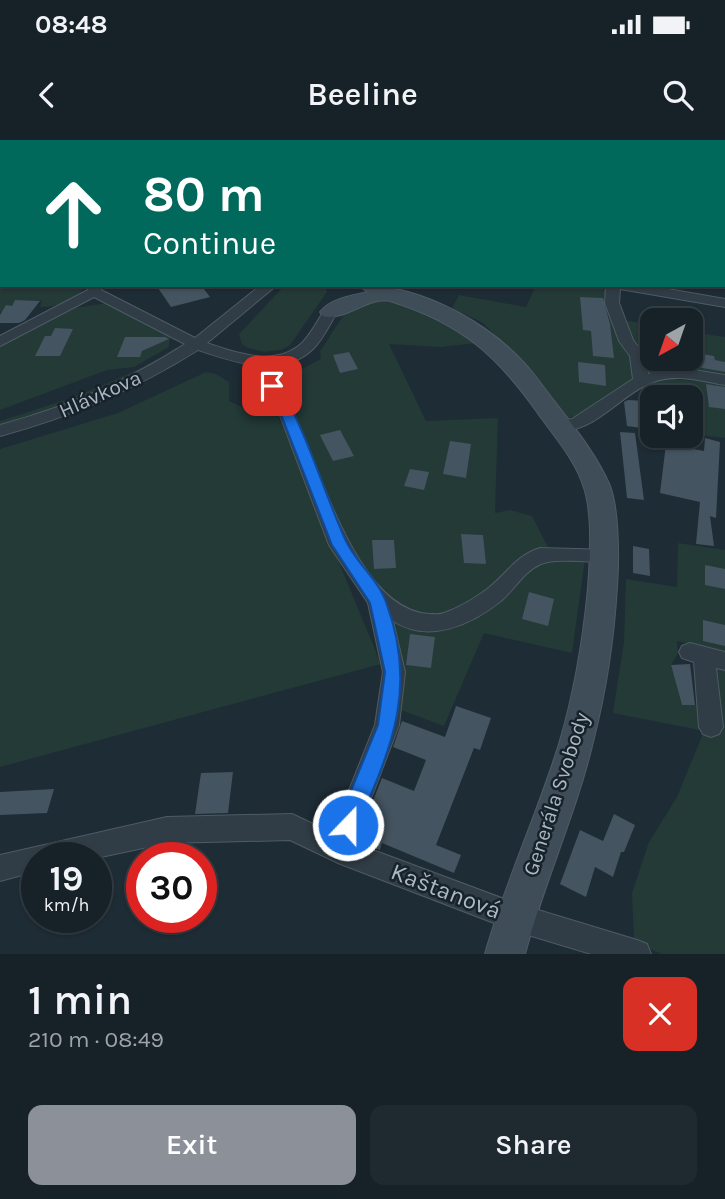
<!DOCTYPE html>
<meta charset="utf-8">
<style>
:root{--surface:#162128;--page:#1f2930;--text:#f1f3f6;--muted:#9ea3a8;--line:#353e45;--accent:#8c9099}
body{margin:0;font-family:Karla,sans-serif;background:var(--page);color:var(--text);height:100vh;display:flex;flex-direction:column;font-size:26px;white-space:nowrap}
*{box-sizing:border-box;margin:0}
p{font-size:23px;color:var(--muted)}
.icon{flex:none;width:38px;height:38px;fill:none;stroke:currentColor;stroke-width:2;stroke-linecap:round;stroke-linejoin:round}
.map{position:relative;height:814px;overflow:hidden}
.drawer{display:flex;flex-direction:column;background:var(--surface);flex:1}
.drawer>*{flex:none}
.guide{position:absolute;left:0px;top:0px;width:726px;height:147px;box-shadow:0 2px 5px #0004,0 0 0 2px var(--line);background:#00695c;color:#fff;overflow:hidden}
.needle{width:46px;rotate:220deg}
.fabs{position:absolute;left:640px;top:168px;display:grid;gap:14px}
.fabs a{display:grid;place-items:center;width:63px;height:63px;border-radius:14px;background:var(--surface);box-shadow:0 2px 5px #0004,0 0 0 2px var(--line);font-size:35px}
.speed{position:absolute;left:21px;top:702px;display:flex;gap:14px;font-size:35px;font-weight:700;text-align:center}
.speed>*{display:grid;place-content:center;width:91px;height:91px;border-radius:50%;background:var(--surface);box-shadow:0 2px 5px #0004,0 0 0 2px var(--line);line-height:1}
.speed small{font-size:18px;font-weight:400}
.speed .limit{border:10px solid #d22;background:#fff;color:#111}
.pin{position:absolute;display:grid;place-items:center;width:60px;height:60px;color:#fff;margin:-30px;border-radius:14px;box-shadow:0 4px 10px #0006}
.me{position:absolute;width:77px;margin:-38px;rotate:22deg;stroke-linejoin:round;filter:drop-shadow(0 0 5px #0008)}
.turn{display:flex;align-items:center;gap:24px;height:147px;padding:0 28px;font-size:32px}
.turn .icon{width:91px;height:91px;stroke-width:2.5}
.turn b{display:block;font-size:49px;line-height:60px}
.round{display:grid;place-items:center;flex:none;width:74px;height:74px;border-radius:14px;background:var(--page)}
.headline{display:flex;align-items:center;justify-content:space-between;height:119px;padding:0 28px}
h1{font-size:42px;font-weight:600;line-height:52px}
.primary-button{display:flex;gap:14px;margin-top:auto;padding:14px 28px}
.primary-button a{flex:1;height:80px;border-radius:14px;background:var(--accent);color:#fff;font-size:28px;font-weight:600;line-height:80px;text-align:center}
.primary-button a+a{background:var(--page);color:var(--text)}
.status{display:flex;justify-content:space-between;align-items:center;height:49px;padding:0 35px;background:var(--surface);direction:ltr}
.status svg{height:19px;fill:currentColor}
header{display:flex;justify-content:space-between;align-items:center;height:91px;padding:0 28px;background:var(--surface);font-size:32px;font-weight:600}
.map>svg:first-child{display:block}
.green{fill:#233a37}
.building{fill:#445460}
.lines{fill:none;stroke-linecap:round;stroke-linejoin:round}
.street-casing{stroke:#4f5b64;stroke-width:2}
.secondary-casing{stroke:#4f5b64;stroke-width:2}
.street{fill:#313d46;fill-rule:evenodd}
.secondary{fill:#3f4d59;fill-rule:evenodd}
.route{fill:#1a73e8;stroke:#114b97;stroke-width:2}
.labels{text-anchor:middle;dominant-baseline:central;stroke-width:5;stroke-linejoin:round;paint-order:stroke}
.street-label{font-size:21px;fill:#abb8c4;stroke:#17222a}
.near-street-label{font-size:24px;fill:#abb8c4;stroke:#17222a}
</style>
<div class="status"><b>08:48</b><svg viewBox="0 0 49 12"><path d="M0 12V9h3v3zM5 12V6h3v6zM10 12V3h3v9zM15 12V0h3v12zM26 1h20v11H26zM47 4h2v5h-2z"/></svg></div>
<header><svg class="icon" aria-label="back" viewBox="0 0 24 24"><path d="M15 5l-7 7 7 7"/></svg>Beeline<svg class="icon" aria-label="search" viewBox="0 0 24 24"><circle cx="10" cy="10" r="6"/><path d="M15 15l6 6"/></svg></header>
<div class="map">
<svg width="725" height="814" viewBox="0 0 725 814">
<rect width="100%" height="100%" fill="#1e2c35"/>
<path class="green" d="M 0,103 L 2,145 L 86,146 C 73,161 59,167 40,167 L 42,161 L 15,160 L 12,166 L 0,173 Z
M 285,145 L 325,145 L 327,152 L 290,205 L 281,210 L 264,212 L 248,208 L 242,204 L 239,194 Z
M 536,145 L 583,145 L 607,150 L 634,225 L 632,242 L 583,274 L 568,278 L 500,200 L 483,183 L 452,168 L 459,155 L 526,167 Z
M 375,161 C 413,163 448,180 478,203 L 440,207 L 389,204 L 426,281 L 498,278 L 495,373 L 510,370 L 532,376 L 550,411 L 445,479 L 418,478 L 383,454 L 355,419 L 336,377 L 292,266 L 270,239 L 290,235 L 321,219 L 320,211 C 339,186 340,167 375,161 Z
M 107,163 L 170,196 L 169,207 L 134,227 L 107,230 L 0,270 L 0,207 L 68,169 Z
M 623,180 L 653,185 L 653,219 L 691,219 L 691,192 L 725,197 L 725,237 C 696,232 655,231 635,206 C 630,199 627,188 623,180 Z
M 177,207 C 159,236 36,275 0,285 L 0,281 C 61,262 123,242 177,207 Z
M 206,232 L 216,234 L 229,242 L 229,261 L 246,269 L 272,261 L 381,524 L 0,627 L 0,309 L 118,273 Z
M 661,238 L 725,244 L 725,298 L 691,294 L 691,257 L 653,257 L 653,280 L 647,279 L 644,248 Z
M 678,403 L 725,410 L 725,512 L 677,501 L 678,513 L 671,525 L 682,565 L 702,565 L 711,527 L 725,525 L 725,814 L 661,814 L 634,802 L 632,753 L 649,702 L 677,657 L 704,591 L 613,573 L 624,502 L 626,439 L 677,447 Z
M 541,419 L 585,419 L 572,513 L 484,493 L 444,586 L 395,568 L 390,480 L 450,487 Z"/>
<path class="building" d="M 156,145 L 201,145 L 210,157 L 171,167 Z
M 580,157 L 603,158 L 610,184 L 614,218 L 593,216 L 591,191 L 583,190 Z
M 15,160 L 40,161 L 25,180 L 19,183 L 0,183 L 0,175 L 6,165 L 12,166 Z
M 55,188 L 73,189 L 60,216 L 35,216 L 45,196 L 51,196 Z
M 125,197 L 165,197 L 169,199 L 142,211 L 140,217 L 117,217 Z
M 349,212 L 358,229 L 340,233 L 333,215 Z
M 691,212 L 714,216 L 715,220 L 725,222 L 725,232 L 691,226 Z
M 578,222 L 605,225 L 606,246 L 579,242 Z
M 706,244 L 725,247 L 725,269 L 709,267 Z
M 628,260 L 645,261 L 648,289 L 627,286 L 624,262 Z
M 340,290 L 354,316 L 333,321 L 320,295 Z
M 620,292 L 635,293 L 644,360 L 627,358 Z
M 705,298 L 720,302 L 716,378 L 710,376 L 714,406 L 696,404 L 700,362 L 660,353 L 666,304 L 704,311 Z
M 450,301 L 471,304 L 466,338 L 443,334 Z
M 410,329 L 429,332 L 424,350 L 404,346 Z
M 461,394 L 483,395 L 486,424 L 464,423 Z
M 372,400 L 394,400 L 396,428 L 374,429 Z
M 633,406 L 649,409 L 650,436 L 633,433 Z
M 705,425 L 725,429 L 725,449 L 705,445 Z
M 529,452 L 554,459 L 548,486 L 522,479 Z
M 703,480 L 725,485 L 725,506 L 703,501 Z
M 410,494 L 435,497 L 431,528 L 406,525 Z
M 690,524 L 695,565 L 682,565 L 671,525 Z
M 456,566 L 491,578 L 480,610 L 474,608 L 436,705 L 461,715 L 454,733 L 382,703 L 380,710 L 357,701 L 382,638 L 414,651 L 426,620 L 393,607 L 402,581 L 445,597 Z
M 233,632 L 228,673 L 195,674 L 201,633 Z
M 54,649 L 47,673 L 0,675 L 0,652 Z
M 614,674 L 635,685 L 624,712 L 621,712 L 613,737 L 595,727 L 586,757 L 560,744 L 580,690 L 603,701 Z"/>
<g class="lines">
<g class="street-casing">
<path id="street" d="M 49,0 L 59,0 L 48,2 Z
M 139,0 L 149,0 L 138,2 Z
M 688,0 L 698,0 L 698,2 L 688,2 Z
M 0,8 L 2,8 L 2,14 L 0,14 Z
M 724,19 L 725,19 L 725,25 L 724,25 Z
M 0,28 L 2,28 L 2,34 L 0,34 Z
M 0,96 L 2,96 L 2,104 L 0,104 Z
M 89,145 L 103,145 L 101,150 L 195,198 L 261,145 L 277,145 L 207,203 C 237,213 277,228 303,202 C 312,192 318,180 325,169 L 335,169 L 337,172 C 330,184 323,199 313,209 C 282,239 233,222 198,210 C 136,249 71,277 0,296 L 0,285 C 66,267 128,241 185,204 L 94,157 L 0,206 L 0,196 L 88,150 Z
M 606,145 L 645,145 L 725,159 L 725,167 L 620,149 L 619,163 L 633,200 L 643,213 L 681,228 L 725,235 L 725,245 C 698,240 672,232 646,245 C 615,260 588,299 551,289 L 549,285 L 551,281 L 572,279 L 633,239 L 630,216 L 619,201 L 605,163 ZM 647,225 L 661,231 L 648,234 Z
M 272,241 L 278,243 C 315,301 349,469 429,474 C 434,474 440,475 444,473 C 458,468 475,458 486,450 C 506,435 516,415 540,408 L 612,410 L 615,415 L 612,420 L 605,422 C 589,422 554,418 541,424 C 524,431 515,449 501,461 C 471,485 429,504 393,481 L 405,532 L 399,585 L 354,703 L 515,763 L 637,800 L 647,804 L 651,814 L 591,814 L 515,791 L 338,723 L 290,700 L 167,703 L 96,718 L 37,718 L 37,731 L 0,741 L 0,715 L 167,677 L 292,674 L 332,693 L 375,585 L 383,532 L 368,463 L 329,405 L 279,273 L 264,246 Z
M 690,503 L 725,512 L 725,530 L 716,528 L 723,587 L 719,594 L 711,597 L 703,594 L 699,587 L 694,522 L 682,518 L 679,512 L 682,506 Z"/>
</g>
<g class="secondary-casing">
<path id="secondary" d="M 224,0 L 240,0 L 240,2 L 224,2 Z
M 724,80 L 725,80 L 725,90 L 724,90 Z
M 358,145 C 425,145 499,187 539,241 C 563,274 594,308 610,346 C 619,370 619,420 617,446 C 614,499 606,551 593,602 C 576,674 544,742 525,814 L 485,814 C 505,743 537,675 559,604 C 574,554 583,501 588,448 C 590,420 593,375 584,348 C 576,320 553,295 537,272 C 497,215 460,183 393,162 C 369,154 346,182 323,176 L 320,172 C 330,159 353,155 368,152 Z"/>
</g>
<use href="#street" class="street"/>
<use href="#secondary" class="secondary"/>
</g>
<path class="route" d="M 272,242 L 277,243 C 307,291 322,348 345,399 C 355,422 378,439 386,462 C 419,551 390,610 355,692 L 348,695 L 340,692 L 337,685 L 378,585 L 385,532 L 370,463 L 332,405 L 280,272 L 266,246 Z"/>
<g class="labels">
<g class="street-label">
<text transform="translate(100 254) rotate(-24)">Hlávkova</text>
<text transform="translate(556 654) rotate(-72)">Generála Svobody</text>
</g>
<g class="near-street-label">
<text transform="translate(446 751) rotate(21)">Kaštanová</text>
</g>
</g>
</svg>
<div class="fabs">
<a><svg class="needle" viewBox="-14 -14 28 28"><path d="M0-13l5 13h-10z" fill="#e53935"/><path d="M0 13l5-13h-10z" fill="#9ea3a8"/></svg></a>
<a><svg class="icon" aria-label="sound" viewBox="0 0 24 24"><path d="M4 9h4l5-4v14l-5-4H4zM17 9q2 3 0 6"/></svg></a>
</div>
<div class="speed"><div>19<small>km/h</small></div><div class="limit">30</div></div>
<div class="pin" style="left:272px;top:246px;background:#d93025"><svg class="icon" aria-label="arrive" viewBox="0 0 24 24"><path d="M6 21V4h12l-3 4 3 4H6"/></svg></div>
<svg class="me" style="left:348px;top:685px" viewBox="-20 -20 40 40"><circle r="17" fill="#1a73e8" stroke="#fff" stroke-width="3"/><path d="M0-11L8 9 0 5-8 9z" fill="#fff"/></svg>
<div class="guide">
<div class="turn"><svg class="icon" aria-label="ahead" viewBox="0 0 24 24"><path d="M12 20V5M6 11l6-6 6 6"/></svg><div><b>80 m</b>Continue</div></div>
</div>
</div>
<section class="drawer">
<div class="headline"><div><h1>1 min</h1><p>210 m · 08:49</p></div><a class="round" style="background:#d93025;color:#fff"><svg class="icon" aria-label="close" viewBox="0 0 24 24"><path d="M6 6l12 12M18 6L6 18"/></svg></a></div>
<div class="primary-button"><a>Exit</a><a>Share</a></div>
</section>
